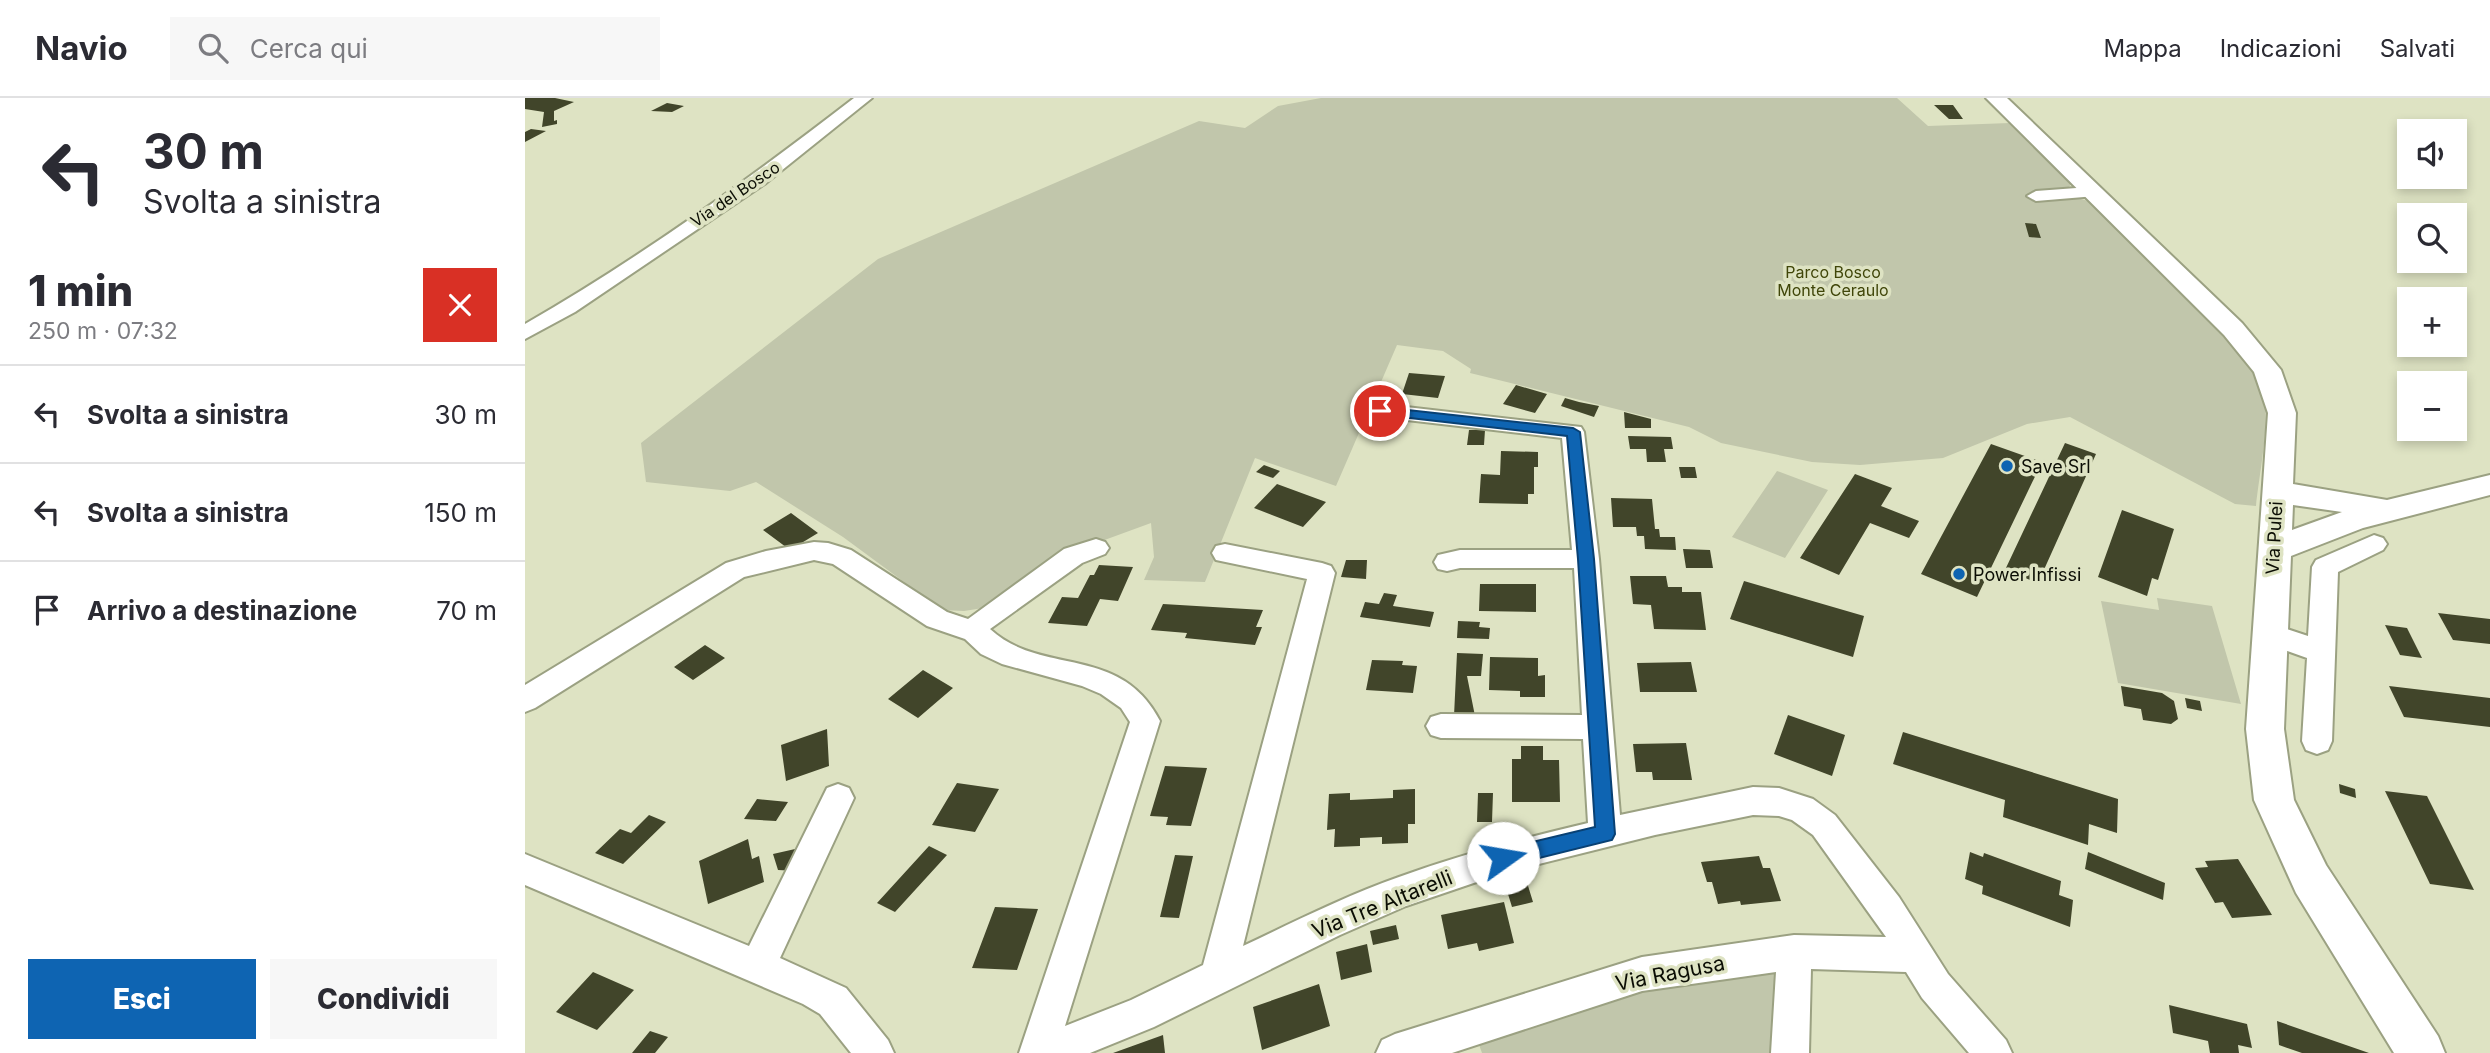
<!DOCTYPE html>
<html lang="it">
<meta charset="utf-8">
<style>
:root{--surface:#fff;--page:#f7f7f7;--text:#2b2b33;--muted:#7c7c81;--line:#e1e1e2;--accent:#0e64b2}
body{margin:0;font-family:Inter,sans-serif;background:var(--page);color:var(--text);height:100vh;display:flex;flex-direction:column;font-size:26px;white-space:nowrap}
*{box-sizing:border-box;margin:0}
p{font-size:23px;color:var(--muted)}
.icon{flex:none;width:38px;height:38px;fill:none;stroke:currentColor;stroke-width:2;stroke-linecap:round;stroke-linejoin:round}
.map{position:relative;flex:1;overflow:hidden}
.panel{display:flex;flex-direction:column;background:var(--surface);width:525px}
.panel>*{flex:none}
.top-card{background:#fff;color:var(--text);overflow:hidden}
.tools{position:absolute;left:1872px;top:21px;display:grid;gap:14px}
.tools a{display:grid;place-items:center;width:70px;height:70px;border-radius:0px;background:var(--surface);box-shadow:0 4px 10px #0003;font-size:35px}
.pin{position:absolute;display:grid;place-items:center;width:60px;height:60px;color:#fff;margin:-30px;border:4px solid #fff;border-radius:50%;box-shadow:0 2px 7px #0007}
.me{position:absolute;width:77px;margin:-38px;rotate:77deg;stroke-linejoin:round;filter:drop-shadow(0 0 5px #0008)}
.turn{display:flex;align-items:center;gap:24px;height:147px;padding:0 28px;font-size:32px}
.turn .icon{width:91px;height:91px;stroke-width:2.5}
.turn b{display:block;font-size:49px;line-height:60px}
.round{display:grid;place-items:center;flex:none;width:74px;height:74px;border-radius:0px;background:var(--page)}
.headline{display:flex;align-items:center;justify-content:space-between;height:119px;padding:0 28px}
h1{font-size:42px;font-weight:800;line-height:52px}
.action{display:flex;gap:14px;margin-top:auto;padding:14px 28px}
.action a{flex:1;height:80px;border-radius:0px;background:var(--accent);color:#fff;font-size:28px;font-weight:800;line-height:80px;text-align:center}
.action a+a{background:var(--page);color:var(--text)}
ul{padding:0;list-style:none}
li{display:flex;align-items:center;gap:21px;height:98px;padding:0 28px;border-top:2px solid var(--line)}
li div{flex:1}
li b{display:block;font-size:26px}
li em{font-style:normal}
header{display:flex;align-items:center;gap:42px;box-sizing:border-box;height:98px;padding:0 35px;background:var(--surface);border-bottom:2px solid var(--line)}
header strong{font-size:33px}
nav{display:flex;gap:38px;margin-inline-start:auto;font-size:24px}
.search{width:490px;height:63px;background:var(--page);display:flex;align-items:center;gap:18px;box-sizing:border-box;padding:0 24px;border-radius:0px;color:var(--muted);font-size:26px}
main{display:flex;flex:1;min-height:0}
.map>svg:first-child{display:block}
.green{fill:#c1c6ab}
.building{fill:#41452a}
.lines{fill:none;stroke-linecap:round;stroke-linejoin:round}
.minor-casing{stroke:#9ba182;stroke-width:4}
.major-casing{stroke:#9ba182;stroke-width:4}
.minor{fill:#fff;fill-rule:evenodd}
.major{fill:#fff;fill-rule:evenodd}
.route{fill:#0e64b2;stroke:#094174;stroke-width:2}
.poi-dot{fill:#0e64b2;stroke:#dee3c3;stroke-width:2.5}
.labels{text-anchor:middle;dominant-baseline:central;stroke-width:7;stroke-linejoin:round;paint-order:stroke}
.far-street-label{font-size:16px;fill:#0b0d04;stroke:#dee3c3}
.far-park-label{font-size:16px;fill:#404609;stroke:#dee3c3}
.poi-label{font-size:18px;fill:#0b0d04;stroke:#dee3c3;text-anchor:start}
.street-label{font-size:18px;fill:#0b0d04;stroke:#dee3c3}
.near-street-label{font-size:21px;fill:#0b0d04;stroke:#dee3c3}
</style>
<header>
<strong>Navio</strong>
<div class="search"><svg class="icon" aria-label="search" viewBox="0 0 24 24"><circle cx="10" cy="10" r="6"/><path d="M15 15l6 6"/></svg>Cerca qui</div>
<nav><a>Mappa</a><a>Indicazioni</a><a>Salvati</a></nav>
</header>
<main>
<section class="panel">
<div class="top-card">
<div class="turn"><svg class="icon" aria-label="left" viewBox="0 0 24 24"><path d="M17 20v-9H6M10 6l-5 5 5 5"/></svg><div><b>30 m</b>Svolta a sinistra</div></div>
</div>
<div class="headline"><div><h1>1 min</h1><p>250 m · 07:32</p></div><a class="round" style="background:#d93025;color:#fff"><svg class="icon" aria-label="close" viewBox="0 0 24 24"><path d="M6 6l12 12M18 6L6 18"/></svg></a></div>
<ul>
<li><svg class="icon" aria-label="left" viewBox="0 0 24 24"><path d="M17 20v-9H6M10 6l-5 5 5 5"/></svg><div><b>Svolta a sinistra</b></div><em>30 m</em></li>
<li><svg class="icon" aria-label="left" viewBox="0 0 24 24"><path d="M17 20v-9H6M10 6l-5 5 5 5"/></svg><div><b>Svolta a sinistra</b></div><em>150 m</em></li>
<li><svg class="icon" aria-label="arrive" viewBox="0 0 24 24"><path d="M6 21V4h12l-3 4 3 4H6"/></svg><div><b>Arrivo a destinazione</b></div><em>70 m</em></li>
</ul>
<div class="action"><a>Esci</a><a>Condividi</a></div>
</section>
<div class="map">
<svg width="1965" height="955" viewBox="0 0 1965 955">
<rect width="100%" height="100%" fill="#dee3c3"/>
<path class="green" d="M 796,0 L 1372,0 L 1403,28 L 1485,25 L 1546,86 L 1542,92 L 1549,99 L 1563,103 C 1599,138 1730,254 1739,296 C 1745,325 1734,378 1731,408 L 1710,406 L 1545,319 L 1502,326 L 1418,360 L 1335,367 L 1287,364 L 1196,345 L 1164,329 L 945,275 L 946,271 L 918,253 L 872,247 L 811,388 L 730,360 L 680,484 L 619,482 L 629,459 L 626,425 L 544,455 L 458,510 L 439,513 L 417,512 L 318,439 L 231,384 L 205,393 L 121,384 L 116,345 L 353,161 L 674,23 L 720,30 L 753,8 Z
M 1252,373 L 1303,392 L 1260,460 L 1207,439 Z
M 1632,500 L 1687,508 L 1716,606 L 1593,585 L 1576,503 L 1634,512 Z
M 1248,872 L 1256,883 L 1254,955 L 957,955 L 952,941 L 1099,896 Z"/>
<path class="building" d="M 0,0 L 30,0 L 49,4 L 29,13 L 29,23 L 32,22 L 32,26 L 17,29 L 19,14 L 0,11 Z
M 142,5 L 159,8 L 147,14 L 126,13 Z
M 1409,7 L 1428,7 L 1438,21 L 1424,21 Z
M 6,31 L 21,33 L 0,44 L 0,34 Z
M 1500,125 L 1511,126 L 1516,140 L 1504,139 Z
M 884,275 L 920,278 L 913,300 L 877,296 Z
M 991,287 L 1022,296 L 1010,315 L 978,306 Z
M 1040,300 L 1054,304 L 1074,308 L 1069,319 L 1036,308 Z
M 1099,314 L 1126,321 L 1126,330 L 1100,330 Z
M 944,332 L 960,332 L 959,347 L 942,347 Z
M 1103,338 L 1146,339 L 1148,351 L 1139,351 L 1141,364 L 1122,364 L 1121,351 L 1105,351 Z
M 1540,345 L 1571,356 L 1513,485 L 1480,472 Z
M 1466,346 L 1517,364 L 1452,499 L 1396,476 Z
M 976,353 L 1013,354 L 1013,369 L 1009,369 L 1009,396 L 1003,396 L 1003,406 L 954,405 L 956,376 L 975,377 Z
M 739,367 L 755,373 L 748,380 L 731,374 Z
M 1154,369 L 1170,369 L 1172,380 L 1156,380 Z
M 1330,376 L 1367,390 L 1356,408 L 1394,423 L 1384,440 L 1345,425 L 1314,477 L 1275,460 Z
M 752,386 L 801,404 L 778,429 L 729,410 Z
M 1086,400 L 1127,401 L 1130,431 L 1134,431 L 1135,439 L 1150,439 L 1151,452 L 1120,451 L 1119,438 L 1112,438 L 1111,429 L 1088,429 Z
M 1597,412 L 1649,431 L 1633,482 L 1627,480 L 1622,498 L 1573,479 Z
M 266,415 L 293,435 L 265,452 L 238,432 Z
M 1158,451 L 1185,452 L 1188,470 L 1161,470 Z
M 821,462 L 842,462 L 841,481 L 816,479 Z
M 574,467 L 608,469 L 593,503 L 575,501 L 562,528 L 523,525 L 537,499 L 553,500 L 565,477 L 569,477 Z
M 1105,478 L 1141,478 L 1143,489 L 1157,489 L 1157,494 L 1176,494 L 1181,532 L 1129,531 L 1126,507 L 1108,506 Z
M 1219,483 L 1339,518 L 1328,559 L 1205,521 Z
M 955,486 L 1011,486 L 1011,514 L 954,513 Z
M 859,495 L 872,497 L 868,508 L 909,514 L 905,529 L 835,519 L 840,504 L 854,506 Z
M 638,506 L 738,512 L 731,529 L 737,529 L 730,547 L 660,540 L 662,535 L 626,532 Z
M 1913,515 L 1965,521 L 1965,546 L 1928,542 Z
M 933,523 L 955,524 L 954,529 L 965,530 L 964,541 L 932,540 Z
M 1860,527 L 1882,530 L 1897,560 L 1875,557 Z
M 180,547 L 200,560 L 168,582 L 149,569 Z
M 932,555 L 958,556 L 956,578 L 942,578 L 950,618 L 929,618 Z
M 965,559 L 1013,560 L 1013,578 L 1020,577 L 1020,599 L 995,599 L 995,593 L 964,592 Z
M 847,562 L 878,563 L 877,567 L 892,568 L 888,595 L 841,592 Z
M 1166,564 L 1172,594 L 1115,594 L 1112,565 Z
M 398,572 L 428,590 L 393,620 L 363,601 Z
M 1596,588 L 1637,595 L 1649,603 L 1653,621 L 1646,626 L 1618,622 L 1616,611 L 1599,608 Z
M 1864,588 L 1965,600 L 1965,629 L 1879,619 Z
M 1660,600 L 1675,603 L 1677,613 L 1662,610 Z
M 1263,617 L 1320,637 L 1307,678 L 1249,656 Z
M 302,631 L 304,668 L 261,683 L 256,647 Z
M 1378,634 L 1593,701 L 1592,735 L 1564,726 L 1563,747 L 1478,719 L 1480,702 L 1368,666 Z
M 1161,645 L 1167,682 L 1128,682 L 1127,674 L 1111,674 L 1108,646 Z
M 996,648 L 1018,648 L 1018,662 L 1034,662 L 1035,704 L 987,704 L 987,661 L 996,661 Z
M 640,668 L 682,670 L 666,728 L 641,727 L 643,719 L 625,718 Z
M 432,685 L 474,691 L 450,734 L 407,727 Z
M 1814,686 L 1830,691 L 1831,700 L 1815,695 Z
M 890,691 L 890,726 L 883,726 L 883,745 L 857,746 L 857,739 L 835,740 L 835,748 L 809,749 L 810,731 L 802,732 L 804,696 L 825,695 L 825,702 L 868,700 L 868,692 Z
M 1860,693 L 1902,698 L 1949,792 L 1905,786 Z
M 953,695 L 968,695 L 967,724 L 952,724 Z
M 232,701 L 263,704 L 251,723 L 219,721 Z
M 124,717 L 141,724 L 98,766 L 70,755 L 95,731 L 106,735 Z
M 223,741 L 227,761 L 234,758 L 239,784 L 183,806 L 174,763 Z
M 404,748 L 422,757 L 370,814 L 352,805 Z
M 279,749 L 272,773 L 253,772 L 248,756 Z
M 1445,754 L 1458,759 L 1459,755 L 1536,783 L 1534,797 L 1548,802 L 1545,829 L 1457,796 L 1458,788 L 1440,781 Z
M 1563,754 L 1640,785 L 1638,802 L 1560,771 Z
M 650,757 L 668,758 L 654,820 L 635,819 Z
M 1234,758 L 1238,770 L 1245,770 L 1256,803 L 1216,807 L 1215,803 L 1193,806 L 1187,784 L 1182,784 L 1176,764 Z
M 1713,761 L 1747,817 L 1707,820 L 1698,804 L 1690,805 L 1670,770 L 1683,769 L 1680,763 Z
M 1000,778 L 1008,804 L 987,809 L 979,783 Z
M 979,804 L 989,845 L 954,853 L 952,845 L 923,851 L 916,817 Z
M 470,809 L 513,811 L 492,872 L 447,870 Z
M 871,827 L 874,841 L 848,847 L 845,833 Z
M 842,846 L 847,874 L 816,882 L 811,854 Z
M 68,874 L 109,892 L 72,932 L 31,914 Z
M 794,886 L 805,928 L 737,952 L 728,909 Z
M 1644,907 L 1722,926 L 1727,950 L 1713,947 L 1714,955 L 1685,955 L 1683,943 L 1648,935 Z
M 1752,923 L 1844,955 L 1777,955 L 1754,947 Z
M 125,933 L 143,939 L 130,955 L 107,955 Z
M 638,937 L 640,955 L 588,955 Z"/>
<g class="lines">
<g class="minor-casing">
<path id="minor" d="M 329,0 L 347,0 L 241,85 L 50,214 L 0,241 L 0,226 C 115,160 224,81 329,0 Z
M 1565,89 L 1574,94 L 1571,98 L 1511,103 L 1502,98 L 1511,93 Z
M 855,306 L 1056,329 L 1059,334 L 1074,461 L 1095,717 L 1228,689 L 1254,690 L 1288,701 L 1310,717 L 1374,799 L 1423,876 L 1481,942 L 1487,955 L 1444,955 L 1397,900 L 1381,874 L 1286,871 L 1284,955 L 1246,955 L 1251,874 L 1117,893 L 927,955 L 851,955 L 857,942 L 870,936 L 1117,859 L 1269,837 L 1361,839 L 1288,737 L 1267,722 L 1254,718 L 1228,717 L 1130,737 L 978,775 L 881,808 L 815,837 L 629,929 L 565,955 L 494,955 L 605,624 L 596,610 L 576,596 L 557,588 L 477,566 L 456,556 L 440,541 L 402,528 L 308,466 L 289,462 L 219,479 L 10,610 L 0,614 L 0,587 L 201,465 L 241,453 L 289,444 L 303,445 L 326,452 L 422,514 L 443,521 L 539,451 L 571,441 L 580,444 L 584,450 L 580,456 L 557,465 L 465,531 C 517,579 595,545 635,623 L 540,928 L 606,902 L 678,867 L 782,481 L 691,462 L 687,455 L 691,448 L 700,446 L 797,465 L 806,468 L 810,475 L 718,848 C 769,824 820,798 874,779 C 936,756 999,740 1063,725 L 1058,641 L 916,640 L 906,637 L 901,628 L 906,619 L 916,616 L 1057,617 L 1049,470 L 935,470 L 922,473 L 913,471 L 909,464 L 913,457 L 935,452 L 1047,452 L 1037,340 L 847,318 L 844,313 L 847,308 Z
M 1849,437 L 1858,440 L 1862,446 L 1858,452 L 1813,474 L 1807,643 L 1803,652 L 1792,656 L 1781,652 L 1777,643 L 1782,560 L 1734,543 L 1730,536 L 1734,529 L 1744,525 L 1783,538 L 1787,469 L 1791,462 Z
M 313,686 L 324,690 L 329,700 L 255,860 L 321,890 L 363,942 L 369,955 L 326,955 L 295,916 L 278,906 L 0,787 L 0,756 L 224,848 L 302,690 Z"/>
</g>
<g class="major-casing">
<path id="major" d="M 1461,0 L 1482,0 L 1717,225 L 1756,272 L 1771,315 L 1768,386 L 1862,402 L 1965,377 L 1965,397 L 1838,430 L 1766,458 L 1759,631 L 1769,702 L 1801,767 L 1913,938 L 1920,955 L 1869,955 L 1771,795 L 1729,702 L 1721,631 L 1743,315 L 1729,274 L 1699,237 ZM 1768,407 L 1817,414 L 1767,432 Z"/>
</g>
<use href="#minor" class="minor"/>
<use href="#major" class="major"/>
</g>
<path class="route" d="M 855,309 L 1048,330 L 1055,334 L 1069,461 L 1090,736 L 1087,742 L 978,769 L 971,766 L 968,760 L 971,753 L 978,751 L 1070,729 L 1053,461 L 1042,338 L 850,316 L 848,313 Z"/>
<g class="poi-dot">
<circle cx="1482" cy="368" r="7"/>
<circle cx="1434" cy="476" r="7"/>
</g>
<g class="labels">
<g class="far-street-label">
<text transform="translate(210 96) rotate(-34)">Via del Bosco</text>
</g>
<g class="far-park-label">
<text x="1308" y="174">Parco Bosco<tspan x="1308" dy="18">Monte Ceraulo</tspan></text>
</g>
<g class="poi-label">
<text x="1496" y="368">Save Srl</text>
<text x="1448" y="476">Power Infissi</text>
</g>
<g class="street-label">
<text transform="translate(1749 440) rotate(-87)">Via Pulei</text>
</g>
<g class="near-street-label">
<text transform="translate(857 806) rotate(-22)">Via Tre Altarelli</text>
<text transform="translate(1145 875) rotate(-11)">Via Ragusa</text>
</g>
</g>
</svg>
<div class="tools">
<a><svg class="icon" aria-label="sound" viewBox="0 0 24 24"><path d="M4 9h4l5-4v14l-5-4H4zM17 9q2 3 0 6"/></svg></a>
<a><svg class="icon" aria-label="search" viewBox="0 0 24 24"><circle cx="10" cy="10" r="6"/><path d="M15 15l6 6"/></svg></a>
<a>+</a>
<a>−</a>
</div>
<div class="pin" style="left:855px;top:313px;background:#d93025"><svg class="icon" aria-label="arrive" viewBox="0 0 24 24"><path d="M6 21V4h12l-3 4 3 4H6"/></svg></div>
<svg class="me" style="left:978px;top:760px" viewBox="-20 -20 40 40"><circle r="19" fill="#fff"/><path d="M0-13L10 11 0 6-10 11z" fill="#0e64b2"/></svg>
</div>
</main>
